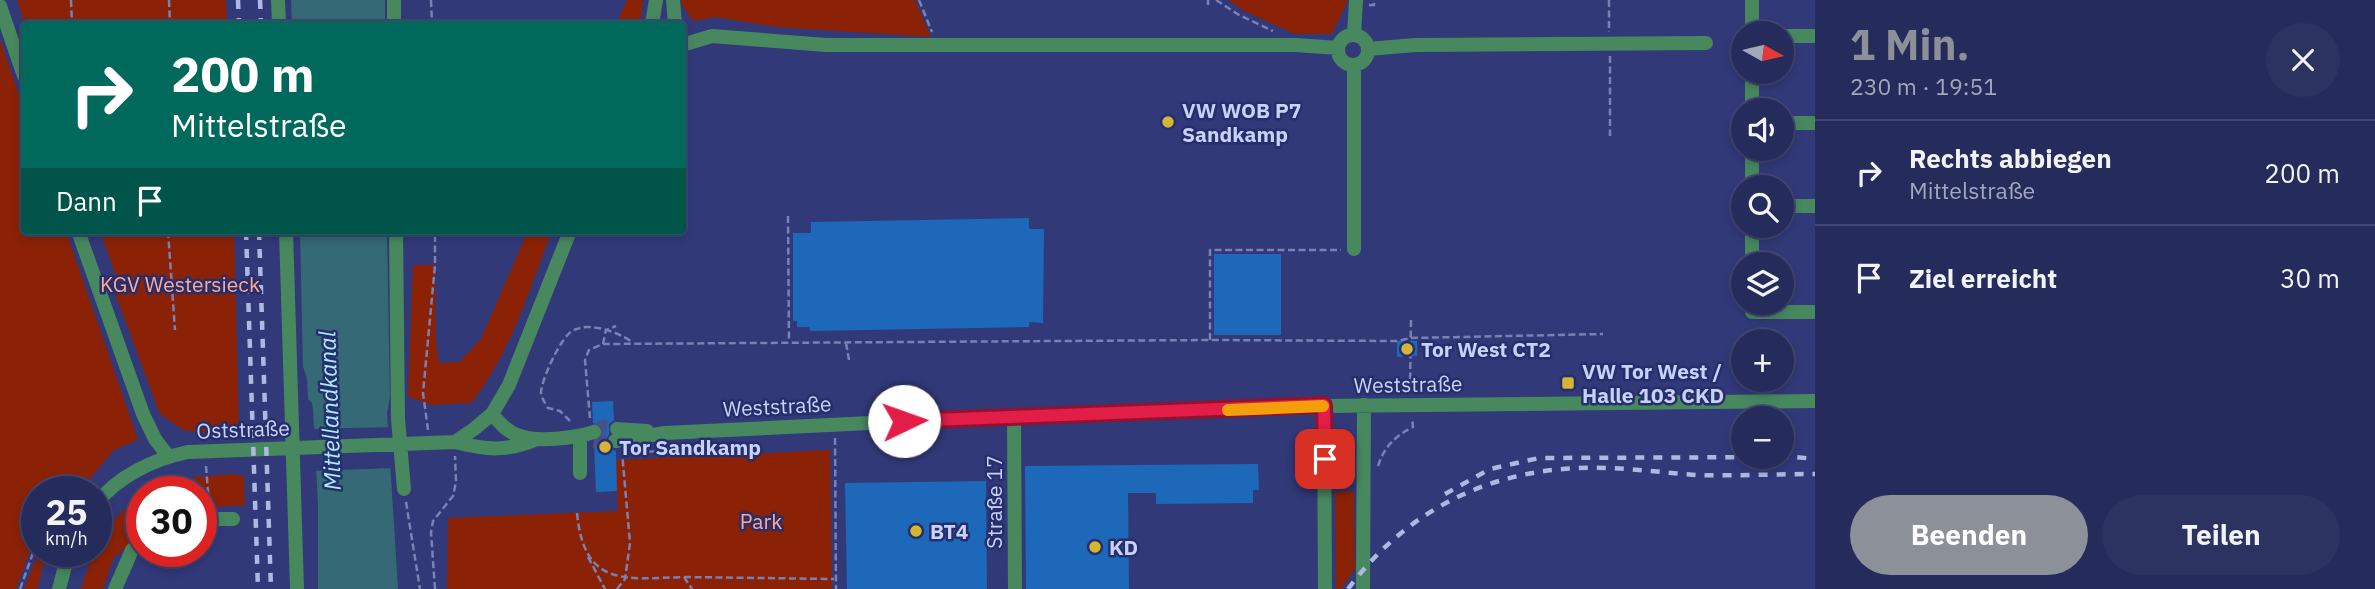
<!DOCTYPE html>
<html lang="de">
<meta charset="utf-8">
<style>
:root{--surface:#252b5b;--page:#2d3361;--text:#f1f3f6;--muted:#a3a7bb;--line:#424771;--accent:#8c9099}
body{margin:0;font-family:"IBM Plex Sans",sans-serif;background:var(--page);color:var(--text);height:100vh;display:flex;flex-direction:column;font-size:26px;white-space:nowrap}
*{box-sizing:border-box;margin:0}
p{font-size:23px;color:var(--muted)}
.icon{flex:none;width:38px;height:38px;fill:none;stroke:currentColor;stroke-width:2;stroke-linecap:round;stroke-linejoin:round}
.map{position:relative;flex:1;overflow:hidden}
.sheet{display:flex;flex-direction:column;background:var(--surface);width:560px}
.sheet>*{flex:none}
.top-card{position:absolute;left:21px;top:21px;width:665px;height:214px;border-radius:7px;box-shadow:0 4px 10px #0003,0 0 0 2px var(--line);background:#00695c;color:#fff;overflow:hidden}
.needle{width:46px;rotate:98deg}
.controls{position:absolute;left:1731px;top:21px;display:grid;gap:14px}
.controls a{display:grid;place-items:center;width:63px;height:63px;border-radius:50%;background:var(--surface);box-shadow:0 4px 10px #0003,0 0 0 2px var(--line);font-size:35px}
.speed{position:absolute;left:21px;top:476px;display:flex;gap:14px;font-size:35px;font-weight:700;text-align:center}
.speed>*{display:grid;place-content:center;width:91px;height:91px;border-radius:50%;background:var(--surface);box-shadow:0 4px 10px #0003,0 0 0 2px var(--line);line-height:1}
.speed small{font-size:18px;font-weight:400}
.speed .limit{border:10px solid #d22;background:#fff;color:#111}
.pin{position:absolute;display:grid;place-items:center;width:60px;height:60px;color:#fff;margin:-30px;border-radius:14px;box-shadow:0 4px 10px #0006}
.me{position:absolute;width:77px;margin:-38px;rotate:87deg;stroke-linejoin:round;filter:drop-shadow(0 0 5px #0008)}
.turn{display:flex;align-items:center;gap:24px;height:147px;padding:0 35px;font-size:32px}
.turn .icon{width:91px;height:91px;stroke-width:2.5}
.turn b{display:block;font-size:49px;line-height:60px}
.then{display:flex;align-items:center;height:66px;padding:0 35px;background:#0003;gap:14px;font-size:26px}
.round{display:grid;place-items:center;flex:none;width:74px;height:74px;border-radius:37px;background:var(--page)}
.head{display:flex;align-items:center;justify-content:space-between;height:119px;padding:0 35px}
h1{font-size:42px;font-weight:700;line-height:52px;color:var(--accent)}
.primary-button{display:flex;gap:14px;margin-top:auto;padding:14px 35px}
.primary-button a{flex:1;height:80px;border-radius:42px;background:var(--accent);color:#fff;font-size:28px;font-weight:700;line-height:80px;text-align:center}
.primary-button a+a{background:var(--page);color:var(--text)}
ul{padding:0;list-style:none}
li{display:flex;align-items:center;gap:21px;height:105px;padding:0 35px;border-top:2px solid var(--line)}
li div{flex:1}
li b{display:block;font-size:26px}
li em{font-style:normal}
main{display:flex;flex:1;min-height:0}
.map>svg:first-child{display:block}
.green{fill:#8b2206}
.water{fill:#356975}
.pier{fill:#313979}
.building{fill:#1e68ba}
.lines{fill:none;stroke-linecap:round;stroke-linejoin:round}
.minor-tunnel{stroke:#48508c;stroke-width:14;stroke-dasharray:14 7;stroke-linecap:butt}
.path{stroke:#7982b5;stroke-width:2.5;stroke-dasharray:7 3.5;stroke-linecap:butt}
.minor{stroke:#47885f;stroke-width:14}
.rail{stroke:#afb8e3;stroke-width:4.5;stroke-dasharray:9 9;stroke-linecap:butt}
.route-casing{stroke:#92132f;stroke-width:18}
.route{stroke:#e11d48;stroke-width:12}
.slow{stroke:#f59e0b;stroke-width:12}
.poi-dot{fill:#d5b534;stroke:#272e6c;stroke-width:2.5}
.labels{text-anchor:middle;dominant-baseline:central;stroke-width:5;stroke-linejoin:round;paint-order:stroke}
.poi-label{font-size:21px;font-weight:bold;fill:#c8d2f8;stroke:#272e6c;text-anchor:start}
.park-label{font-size:21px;fill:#fea994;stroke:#272e6c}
.street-label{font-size:21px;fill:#c8d2f8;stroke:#272e6c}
.water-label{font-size:23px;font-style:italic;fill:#a8ecfc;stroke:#272e6c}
</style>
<main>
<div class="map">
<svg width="1815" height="589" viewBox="0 0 1815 589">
<rect width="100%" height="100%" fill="#313979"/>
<path class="green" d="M 17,0 L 226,0 L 227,24 L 25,24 Z
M 627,0 L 643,0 L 640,24 L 616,24 Z
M 681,0 L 915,0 L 931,37 L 775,27 L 716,17 L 693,21 L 682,5 Z
M 1228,0 L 1348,0 L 1332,34 L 1295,34 L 1244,11 Z
M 0,39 L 24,110 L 24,231 L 66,231 L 138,440 L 114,450 L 89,480 L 68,486 L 64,492 L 37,492 L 37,532 L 16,589 L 0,589 Z
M 100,231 L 234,231 L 239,429 L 232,432 L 209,434 L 183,430 L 160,414 L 109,277 L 116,276 Z
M 528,231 L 552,231 C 529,290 511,353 471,403 L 432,405 L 408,397 L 413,265 L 435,265 L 436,342 L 439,363 L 459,362 L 481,339 Z
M 830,450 L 832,589 L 447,589 L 448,518 L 618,511 L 616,460 Z
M 232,474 L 244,476 L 245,505 L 201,508 L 201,492 L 147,492 L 177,479 Z
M 1354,491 L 1355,569 L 1341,589 L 1336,589 L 1335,492 Z
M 142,494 L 142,533 L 113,559 L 103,589 L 81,589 C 94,548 106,521 142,494 Z
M 39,551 L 47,551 L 37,589 L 24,589 Z"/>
<path class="water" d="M 291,0 L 385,0 L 385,24 L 292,24 Z
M 300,231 L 387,231 L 390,397 L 387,413 L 398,589 L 318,589 L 318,505 L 313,409 L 312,403 L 308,399 L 307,378 L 303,367 Z"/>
<path class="pier" d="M 392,427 L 394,468 L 312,471 L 311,429 Z"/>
<path class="building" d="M 1029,218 L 1029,229 L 1044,229 L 1043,323 L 1029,322 L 1029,327 L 810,331 L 809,327 L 797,327 L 797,321 L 793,321 L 793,233 L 811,233 L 811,222 Z
M 1214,254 L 1281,254 L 1281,335 L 1214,335 Z
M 1397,341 L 1417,341 L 1417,356 L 1397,357 Z
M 613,401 L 614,420 L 609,424 L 609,434 L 605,442 L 608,448 L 616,451 L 617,491 L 596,492 L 594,442 L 601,438 L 603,430 L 600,425 L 593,423 L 592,402 Z
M 1258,464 L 1259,490 L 1253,490 L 1253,503 L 1156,504 L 1156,493 L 1128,493 L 1129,589 L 1026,589 L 1025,466 Z
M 986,481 L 987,589 L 847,589 L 845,483 Z"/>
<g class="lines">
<path class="minor-tunnel" d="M 594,432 L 603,427 L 617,429
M 594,441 L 604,443 L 615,441"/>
<path class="path" d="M 71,0 L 72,24
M 169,0 L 170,24
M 431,0 L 432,24
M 919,0 L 932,32
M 1216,0 L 1239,15 L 1273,31
M 1609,0 L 1609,32
M 1208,5 L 1208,0
M 1369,5 L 1374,5 L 1374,3
M 1610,56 L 1610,136
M 788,216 L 789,342
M 168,231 L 175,330
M 1210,340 L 1210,250 L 1341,250
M 846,343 L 849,360
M 603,344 L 606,330 L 616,326
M 1410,390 L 1411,319
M 590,418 L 585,360 L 589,350 L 603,344 L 1210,340 L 1397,341 L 1411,338 L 1603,334
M 570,421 L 560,411 L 548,408 C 545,403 542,399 541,393 C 541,380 562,334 574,330 C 591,322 618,332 632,342
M 428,430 L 423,393 L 435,265 L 435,231
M 835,438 L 836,589
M 639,452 L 667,451 L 666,447
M 206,466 L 209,504
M 1378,466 C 1384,447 1395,436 1413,427 L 1412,418
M 70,492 L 80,487 L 88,492
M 406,502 L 420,589
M 577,513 C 584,587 624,579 684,577 L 692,589
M 588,557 L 605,589
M 684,577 L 834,579
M 20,589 L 37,542
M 435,589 L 431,532 L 433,521 L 453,496 L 456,482 L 455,456
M 617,589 L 625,579 L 630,543 L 622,452"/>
<path class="minor" d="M 278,0 L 279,24
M 394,0 L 394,24
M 673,0 L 675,24
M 0,6 L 24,76
M 652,24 L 656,0
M 1752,33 L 1752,0
M1338 50a15 15 0 1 1 30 0a15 15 0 1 1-30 0Z
M 1354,35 L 1356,0
M 1782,36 L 1815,36
M 682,45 L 712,36 L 826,45 L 1296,45 L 1338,48
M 1368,49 L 1415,45 L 1706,43
M 1752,110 L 1752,72
M 1782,123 L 1815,123
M 1752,187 L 1752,149
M 1782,206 L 1815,206
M 1752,226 L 1752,264
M 78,231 L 143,414 L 155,439 L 168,456
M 286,231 L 297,589
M 396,231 L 398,419 L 404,489
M 1354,249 L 1354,65
M 1752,303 L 1752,312 L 1815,312
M 1324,406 L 1325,589
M 492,414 C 499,422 506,431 517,435 C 536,443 575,438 594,432
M 1014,416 L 1015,589
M 617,429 L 647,431
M 580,437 L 580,473
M 615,441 L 665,433 L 1014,416 L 1324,406 L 1815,401
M 455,442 C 487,450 506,452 537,439
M 96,504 C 118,476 154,459 188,452 L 455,442 L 474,429 L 492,414 L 509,385 L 570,231
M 201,519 L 233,519
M 59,589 L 69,551
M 115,589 L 132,550 L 142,541
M 1363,589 L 1364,405"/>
<path class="rail" d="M 238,0 L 239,24
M 260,0 L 261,24
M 246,231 L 258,589
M 259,231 L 271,589
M 1445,494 L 1490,469 L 1539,458 L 1795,457 L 1815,459
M 1348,589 C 1411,504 1502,464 1607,468 C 1637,469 1667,473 1697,475 C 1736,476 1776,474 1815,474"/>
</g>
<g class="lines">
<g class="route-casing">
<path id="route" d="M 904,421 L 1324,405 L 1325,459"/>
</g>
<use href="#route" class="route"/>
<path class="slow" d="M 1228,410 L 1323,406"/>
</g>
<g class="poi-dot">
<circle cx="1168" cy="122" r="7"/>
<circle cx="1407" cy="349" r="7"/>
<rect x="1561" y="376" width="14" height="14" rx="3.5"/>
<circle cx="605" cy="447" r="7"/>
<circle cx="916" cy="531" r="7"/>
<circle cx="1095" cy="547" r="7"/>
</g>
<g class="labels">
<g class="poi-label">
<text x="1182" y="110">VW WOB P7<tspan x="1182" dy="24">Sandkamp</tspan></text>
<text x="1421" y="349">Tor West CT2</text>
<text x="1582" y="371">VW Tor West /<tspan x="1582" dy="24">Halle 103 CKD</tspan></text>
<text x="619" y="447">Tor Sandkamp</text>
<text x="930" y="531">BT4</text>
<text x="1109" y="547">KD</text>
</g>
<g class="park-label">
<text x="180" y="284">KGV Westersieck</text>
<text x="761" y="521">Park</text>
</g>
<g class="street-label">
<text transform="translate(1408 384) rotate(-1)">Weststraße</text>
<text transform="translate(777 406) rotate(-3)">Weststraße</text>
<text transform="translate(243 429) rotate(-2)">Oststraße</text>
<text transform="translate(994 502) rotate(-90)">Straße 17</text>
</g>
<g class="water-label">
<text transform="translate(329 411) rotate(-92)">Mittellandkanal</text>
</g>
</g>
</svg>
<div class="controls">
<a><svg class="needle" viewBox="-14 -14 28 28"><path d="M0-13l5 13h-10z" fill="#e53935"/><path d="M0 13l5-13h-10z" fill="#a3a7bb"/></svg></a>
<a><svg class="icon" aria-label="sound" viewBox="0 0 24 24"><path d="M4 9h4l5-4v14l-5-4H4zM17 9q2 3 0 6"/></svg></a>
<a><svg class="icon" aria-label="search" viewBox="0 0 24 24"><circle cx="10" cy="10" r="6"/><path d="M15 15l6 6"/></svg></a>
<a><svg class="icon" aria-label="layers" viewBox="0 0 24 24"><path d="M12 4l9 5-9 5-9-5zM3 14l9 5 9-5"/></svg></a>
<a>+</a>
<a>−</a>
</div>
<div class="speed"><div>25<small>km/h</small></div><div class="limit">30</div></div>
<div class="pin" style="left:1325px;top:459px;background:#d93025"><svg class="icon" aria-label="arrive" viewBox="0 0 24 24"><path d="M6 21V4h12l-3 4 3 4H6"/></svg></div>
<svg class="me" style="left:904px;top:421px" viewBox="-20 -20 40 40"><circle r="19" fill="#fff"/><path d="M0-13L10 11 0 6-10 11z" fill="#e11d48"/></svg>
<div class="top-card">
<div class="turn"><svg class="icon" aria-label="right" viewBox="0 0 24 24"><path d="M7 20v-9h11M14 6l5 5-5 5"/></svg><div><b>200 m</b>Mittelstraße</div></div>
<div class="then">Dann<svg class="icon" aria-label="arrive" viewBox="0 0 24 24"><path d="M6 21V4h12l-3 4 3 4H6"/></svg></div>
</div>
</div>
<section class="sheet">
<div class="head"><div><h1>1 Min.</h1><p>230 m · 19:51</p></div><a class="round"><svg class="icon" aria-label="close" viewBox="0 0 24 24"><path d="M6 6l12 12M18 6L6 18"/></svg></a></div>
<ul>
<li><svg class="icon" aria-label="right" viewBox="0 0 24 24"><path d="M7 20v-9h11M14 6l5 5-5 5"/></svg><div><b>Rechts abbiegen</b><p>Mittelstraße</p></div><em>200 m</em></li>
<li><svg class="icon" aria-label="arrive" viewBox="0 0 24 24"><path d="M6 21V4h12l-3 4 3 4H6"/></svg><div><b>Ziel erreicht</b></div><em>30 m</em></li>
</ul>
<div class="primary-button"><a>Beenden</a><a>Teilen</a></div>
</section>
</main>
